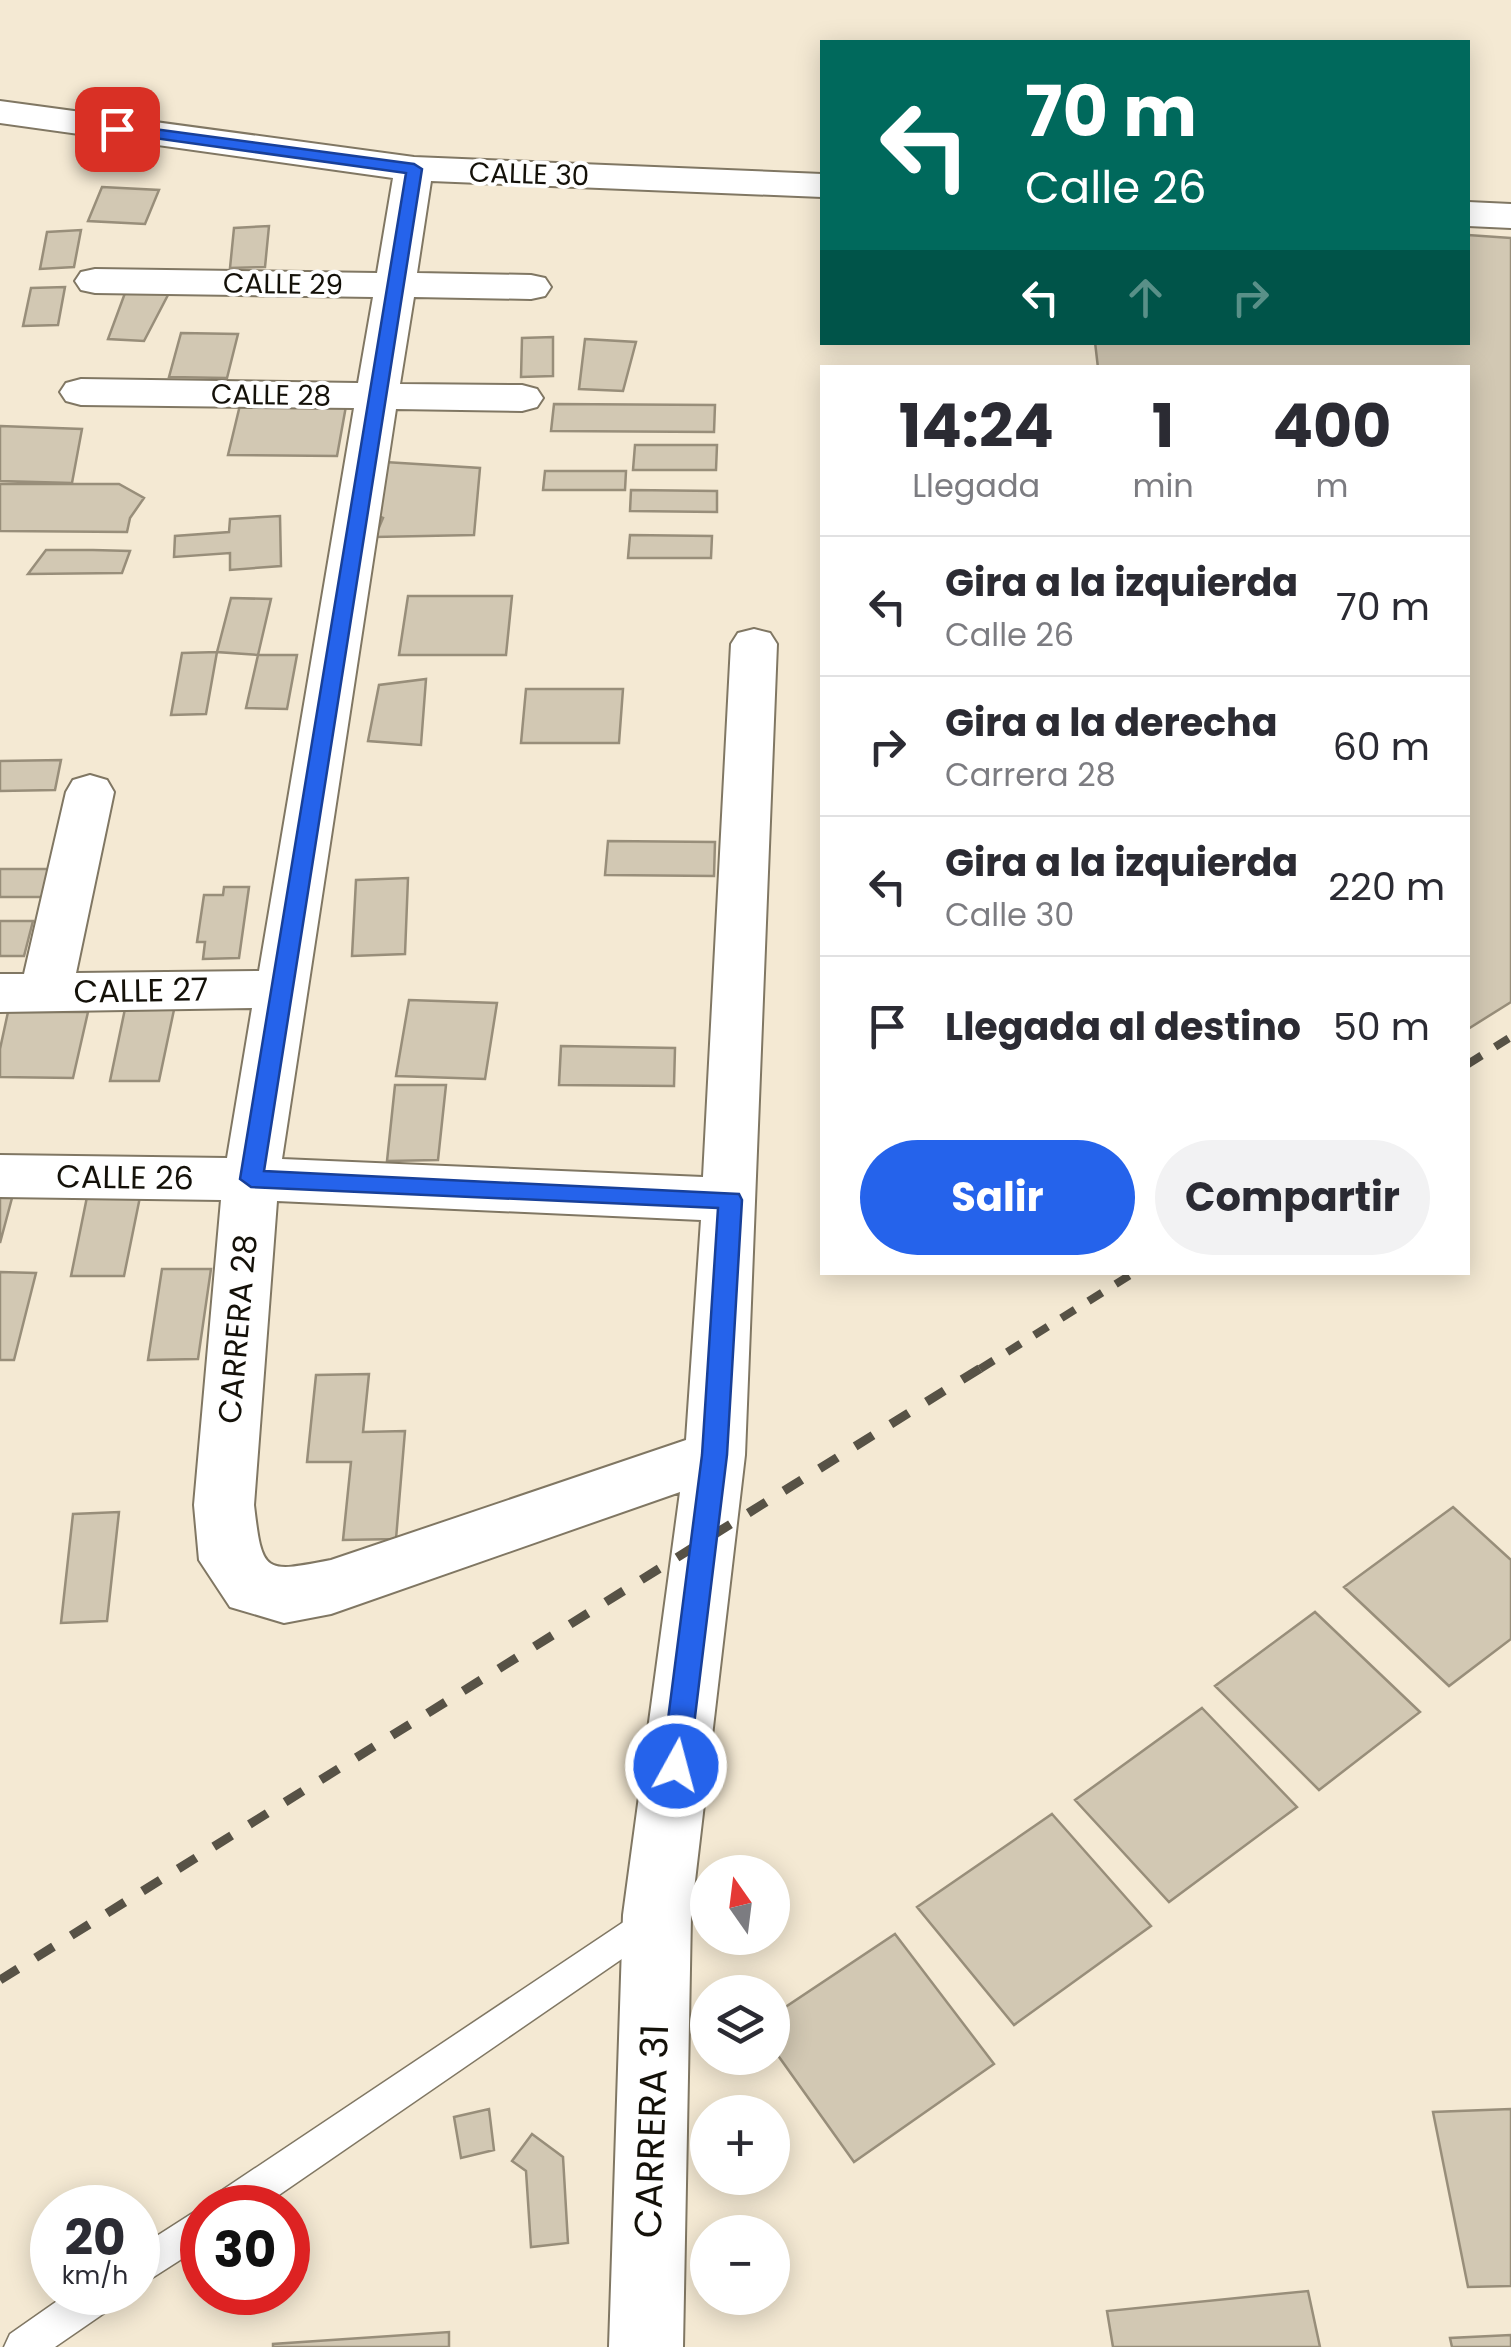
<!DOCTYPE html>
<html lang="es">
<meta charset="utf-8">
<style>
:root{--surface:#fff;--page:#f2f2f3;--text:#2b2b33;--muted:#7c7c81;--line:#e1e1e2;--accent:#2563eb}
body{margin:0;font-family:Poppins,sans-serif;background:var(--page);color:var(--text);height:100vh;display:flex;flex-direction:column;font-size:38px;white-space:nowrap}
*{box-sizing:border-box;margin:0}
p{font-size:32px;color:var(--muted)}
.icon{flex:none;width:55px;height:55px;fill:none;stroke:currentColor;stroke-width:2;stroke-linecap:round;stroke-linejoin:round}
.map{position:relative;flex:1;overflow:hidden}
.side{position:absolute;left:820px;top:365px;width:650px;height:910px;display:flex;flex-direction:column;background:var(--surface);border-radius:0px;box-shadow:0 5px 25px #0003}
.side>*{flex:none}
.banner{position:absolute;left:820px;top:40px;width:650px;height:305px;border-radius:0px;box-shadow:0 5px 25px #0003;background:#00695c;color:#fff;overflow:hidden}
.needle{width:65px;rotate:346deg}
.fabs{position:absolute;left:690px;top:1855px;display:grid;gap:20px}
.fabs a{display:grid;place-items:center;width:100px;height:100px;border-radius:50%;background:var(--surface);box-shadow:0 5px 25px #0003;font-size:50px}
.speed{position:absolute;left:30px;top:2185px;display:flex;gap:20px;font-size:50px;font-weight:700;text-align:center}
.speed>*{display:grid;place-content:center;width:130px;height:130px;border-radius:50%;background:var(--surface);box-shadow:0 5px 25px #0003;line-height:1}
.speed small{font-size:25px;font-weight:400}
.speed .limit{border:15px solid #d22;background:#fff;color:#111}
.pin{position:absolute;display:grid;place-items:center;width:85px;height:85px;color:#fff;margin:-42px;border-radius:20px;box-shadow:0 5px 15px #0006}
.me{position:absolute;width:110px;margin:-55px;rotate:7deg;stroke-linejoin:round;filter:drop-shadow(0 0 8px #0008)}
.turn{display:flex;align-items:center;gap:35px;height:210px;padding:0 40px;font-size:45px}
.turn .icon{width:130px;height:130px;stroke-width:2.5}
.turn b{display:block;font-size:70px;line-height:85px}
.lanes{display:flex;align-items:center;height:95px;padding:0 40px;background:#0003;justify-content:center;gap:50px;direction:ltr}
.lanes .off{opacity:.35}
.eta{display:flex;justify-content:space-evenly;align-items:center;height:170px;text-align:center}
.eta b{font-size:60px;font-weight:700;line-height:70px}
.button{display:flex;gap:20px;margin-top:auto;padding:20px 40px}
.button a{flex:1;height:115px;border-radius:60px;background:var(--accent);color:#fff;font-size:40px;font-weight:700;line-height:115px;text-align:center}
.button a+a{background:var(--page);color:var(--text)}
ul{padding:0;list-style:none}
li{display:flex;align-items:center;gap:30px;height:140px;padding:0 40px;border-top:2px solid var(--line)}
li div{flex:1}
li b{display:block;font-size:38px}
li em{font-style:normal}
.map>svg:first-child{display:block}
.building{fill:#d2c8b3;stroke:#988e7a;stroke-width:2.5}
.lines{fill:none;stroke-linecap:round;stroke-linejoin:round}
.lane-casing{stroke:#807763;stroke-width:3}
.street-casing{stroke:#807763;stroke-width:4}
.lane{fill:#fff;fill-rule:evenodd}
.street{fill:#fff;fill-rule:evenodd}
.rail-far1{stroke:#575246;stroke-width:8;stroke-dasharray:16 16;stroke-linecap:butt}
.rail{stroke:#575246;stroke-width:9;stroke-dasharray:21 21;stroke-linecap:butt}
.route{fill:#2563eb;stroke:#184099;stroke-width:2.5}
.labels{text-anchor:middle;dominant-baseline:central;stroke-width:8;stroke-linejoin:round;paint-order:stroke}
.far-street-label{font-size:28px;fill:#141109;stroke:#fff}
.street-label{font-size:32px;fill:#141109;stroke:#fff}
.near-street-label{font-size:38px;fill:#141109;stroke:#fff}
</style>
<div class="map">
<svg width="1511" height="2347" viewBox="0 0 1511 2347">
<rect width="100%" height="100%" fill="#f4e9d3"/>
<path class="building" d="M 102,187 L 159,190 L 145,224 L 88,221 Z
M 269,226 L 265,267 L 230,268 L 234,228 Z
M 81,230 L 74,267 L 40,269 L 47,232 Z
M 1468,235 L 1511,238 L 1511,1002 L 1468,1029 L 1468,368 L 1098,368 L 1095,342 L 1468,342 Z
M 65,287 L 58,325 L 23,326 L 31,288 Z
M 125,293 L 169,293 L 144,341 L 108,339 Z
M 181,333 L 238,334 L 227,378 L 169,377 Z
M 553,337 L 553,376 L 521,377 L 522,338 Z
M 585,339 L 636,342 L 623,391 L 579,389 Z
M 554,404 L 715,405 L 714,432 L 551,431 Z
M 240,405 L 346,406 L 337,456 L 228,455 Z
M 0,426 L 82,429 L 72,483 L 0,481 Z
M 635,445 L 717,445 L 716,470 L 633,470 Z
M 385,462 L 480,468 L 474,535 L 375,537 L 383,518 L 369,512 Z
M 545,471 L 626,471 L 625,490 L 543,490 Z
M 0,484 L 119,484 L 144,498 L 130,518 L 127,532 L 0,531 Z
M 631,490 L 717,491 L 717,512 L 630,511 Z
M 280,516 L 281,566 L 230,570 L 230,553 L 174,557 L 175,536 L 229,532 L 230,519 Z
M 630,535 L 712,536 L 711,558 L 628,558 Z
M 46,550 L 93,550 L 130,551 L 122,573 L 28,574 Z
M 408,596 L 512,596 L 506,655 L 399,655 Z
M 231,598 L 271,599 L 258,655 L 217,652 Z
M 217,652 L 206,714 L 171,715 L 182,653 Z
M 258,655 L 297,655 L 287,709 L 246,708 Z
M 426,679 L 421,745 L 368,741 L 379,685 Z
M 526,689 L 623,689 L 619,743 L 521,743 Z
M 61,760 L 55,790 L 0,791 L 0,761 Z
M 608,841 L 715,842 L 714,876 L 605,875 Z
M 0,869 L 50,869 L 43,897 L 0,897 Z
M 408,878 L 405,954 L 352,956 L 356,880 Z
M 224,887 L 249,887 L 239,958 L 203,959 L 205,942 L 197,942 L 204,895 L 223,895 Z
M 0,921 L 33,921 L 24,956 L 0,956 Z
M 409,1000 L 497,1003 L 485,1079 L 396,1076 Z
M 126,1004 L 175,1005 L 159,1081 L 110,1081 Z
M 8,1012 L 88,1012 L 73,1078 L 0,1077 L 0,1049 Z
M 561,1046 L 675,1048 L 674,1086 L 559,1085 Z
M 395,1085 L 446,1085 L 438,1160 L 387,1161 Z
M 89,1187 L 142,1187 L 124,1276 L 71,1276 Z
M 0,1198 L 12,1198 L 0,1243 Z
M 162,1269 L 211,1269 L 198,1359 L 148,1360 Z
M 0,1272 L 36,1273 L 14,1360 L 0,1360 Z
M 369,1374 L 363,1432 L 405,1431 L 396,1539 L 343,1540 L 351,1462 L 307,1462 L 316,1375 Z
M 1453,1507 L 1511,1560 L 1511,1639 L 1449,1686 L 1344,1587 Z
M 119,1512 L 107,1621 L 61,1623 L 73,1514 Z
M 1315,1612 L 1420,1712 L 1319,1790 L 1215,1686 Z
M 1202,1708 L 1297,1807 L 1169,1902 L 1075,1800 Z
M 1052,1814 L 1151,1926 L 1014,2025 L 917,1907 Z
M 895,1934 L 994,2064 L 854,2162 L 772,2047 L 772,2016 Z
M 489,2109 L 494,2150 L 461,2158 L 454,2117 Z
M 1511,2109 L 1511,2286 L 1468,2287 L 1433,2112 Z
M 532,2134 L 563,2157 L 568,2243 L 531,2247 L 526,2171 L 512,2161 Z
M 1308,2291 L 1320,2347 L 1113,2347 L 1107,2311 Z
M 449,2332 L 449,2347 L 273,2347 L 273,2344 Z
M 1511,2335 L 1511,2347 L 1452,2347 L 1450,2338 Z"/>
<g class="lines">
<g class="lane-casing">
<path id="lane" d="M 652,1903 L 664,1908 L 669,1919 L 664,1930 L 260,2208 L 210,2208 L 215,2195 Z
M 202,2207 L 202,2246 L 138,2287 L 138,2248 Z
M 70,2292 L 121,2292 L 116,2305 L 55,2347 L 4,2347 L 10,2334 Z"/>
</g>
<g class="street-casing">
<path id="street" d="M 0,101 L 414,157 L 822,174 L 822,197 L 431,181 L 417,273 L 531,275 L 545,278 L 551,287 L 545,296 L 531,299 L 414,297 L 400,384 L 522,385 L 537,389 L 543,398 L 537,407 L 522,411 L 396,409 L 282,1159 L 703,1177 L 731,644 L 738,633 L 754,629 L 770,633 L 777,644 L 745,1455 L 691,1915 L 683,2347 L 609,2347 L 623,1915 L 680,1492 L 331,1614 L 284,1623 L 230,1607 L 199,1560 L 194,1505 L 221,1200 L 0,1197 L 0,1155 L 227,1158 L 252,1008 L 0,1012 L 0,974 L 24,974 L 66,792 L 73,780 L 90,775 L 107,780 L 114,792 L 76,973 L 259,971 L 354,408 L 81,405 L 66,401 L 60,392 L 66,383 L 81,379 L 358,383 L 373,297 L 95,293 L 81,290 L 75,281 L 81,272 L 95,269 L 377,273 L 393,178 L 0,123 ZM 277,1201 L 701,1220 L 686,1440 L 331,1560 C 264,1573 262,1574 254,1505 Z
M 1468,202 L 1511,204 L 1511,228 L 1468,226 Z"/>
</g>
<use href="#lane" class="lane"/>
<use href="#street" class="street"/>
<path class="rail-far1" d="M 1468,1064 L 1511,1037
M 980,1369 L 1135,1272"/>
<path class="rail" d="M 0,1980 L 984,1366"/>
</g>
<path class="route" d="M 117,124 L 414,164 L 422,169 L 264,1171 L 739,1194 L 742,1200 L 727,1455 L 689,1766 L 685,1775 L 676,1778 L 666,1775 L 662,1766 L 702,1455 L 718,1208 L 251,1187 L 240,1179 L 406,173 L 111,132 L 111,126 Z"/>
<g class="labels">
<g class="far-street-label">
<text transform="translate(529 174) rotate(2)">CALLE 30</text>
<text transform="translate(283 284) rotate(1)">CALLE 29</text>
<text transform="translate(271 395) rotate(1)">CALLE 28</text>
</g>
<g class="street-label">
<text transform="translate(141 990) rotate(-1)">CALLE 27</text>
<text transform="translate(125 1177) rotate(1)">CALLE 26</text>
<text transform="translate(237 1329) rotate(-85)">CARRERA 28</text>
</g>
<g class="near-street-label">
<text transform="translate(651 2131) rotate(-88)">CARRERA 31</text>
</g>
</g>
</svg>
<div class="fabs">
<a><svg class="needle" viewBox="-14 -14 28 28"><path d="M0-13l5 13h-10z" fill="#e53935"/><path d="M0 13l5-13h-10z" fill="#7c7c81"/></svg></a>
<a><svg class="icon" aria-label="layers" viewBox="0 0 24 24"><path d="M12 4l9 5-9 5-9-5zM3 14l9 5 9-5"/></svg></a>
<a>+</a>
<a>−</a>
</div>
<div class="speed"><div>20<small>km/h</small></div><div class="limit">30</div></div>
<div class="pin" style="left:117px;top:129px;background:#d93025"><svg class="icon" aria-label="arrive" viewBox="0 0 24 24"><path d="M6 21V4h12l-3 4 3 4H6"/></svg></div>
<svg class="me" style="left:676px;top:1766px" viewBox="-20 -20 40 40"><circle r="17" fill="#2563eb" stroke="#fff" stroke-width="3"/><path d="M0-11L8 9 0 5-8 9z" fill="#fff"/></svg>
<div class="banner">
<div class="turn"><svg class="icon" aria-label="left" viewBox="0 0 24 24"><path d="M17 20v-9H6M10 6l-5 5 5 5"/></svg><div><b>70 m</b>Calle 26</div></div>
<div class="lanes"><svg class="icon" aria-label="left" viewBox="0 0 24 24"><path d="M17 20v-9H6M10 6l-5 5 5 5"/></svg><svg class="icon off" aria-label="ahead" viewBox="0 0 24 24"><path d="M12 20V5M6 11l6-6 6 6"/></svg><svg class="icon off" aria-label="right" viewBox="0 0 24 24"><path d="M7 20v-9h11M14 6l5 5-5 5"/></svg></div>
</div>
<section class="side">
<div class="eta">
<div><b>14:24</b><p>Llegada</p></div>
<div><b>1</b><p>min</p></div>
<div><b>400</b><p>m</p></div>
</div>
<ul>
<li><svg class="icon" aria-label="left" viewBox="0 0 24 24"><path d="M17 20v-9H6M10 6l-5 5 5 5"/></svg><div><b>Gira a la izquierda</b><p>Calle 26</p></div><em>70 m</em></li>
<li><svg class="icon" aria-label="right" viewBox="0 0 24 24"><path d="M7 20v-9h11M14 6l5 5-5 5"/></svg><div><b>Gira a la derecha</b><p>Carrera 28</p></div><em>60 m</em></li>
<li><svg class="icon" aria-label="left" viewBox="0 0 24 24"><path d="M17 20v-9H6M10 6l-5 5 5 5"/></svg><div><b>Gira a la izquierda</b><p>Calle 30</p></div><em>220 m</em></li>
<li><svg class="icon" aria-label="arrive" viewBox="0 0 24 24"><path d="M6 21V4h12l-3 4 3 4H6"/></svg><div><b>Llegada al destino</b></div><em>50 m</em></li>
</ul>
<div class="button"><a>Salir</a><a>Compartir</a></div>
</section>
</div>
